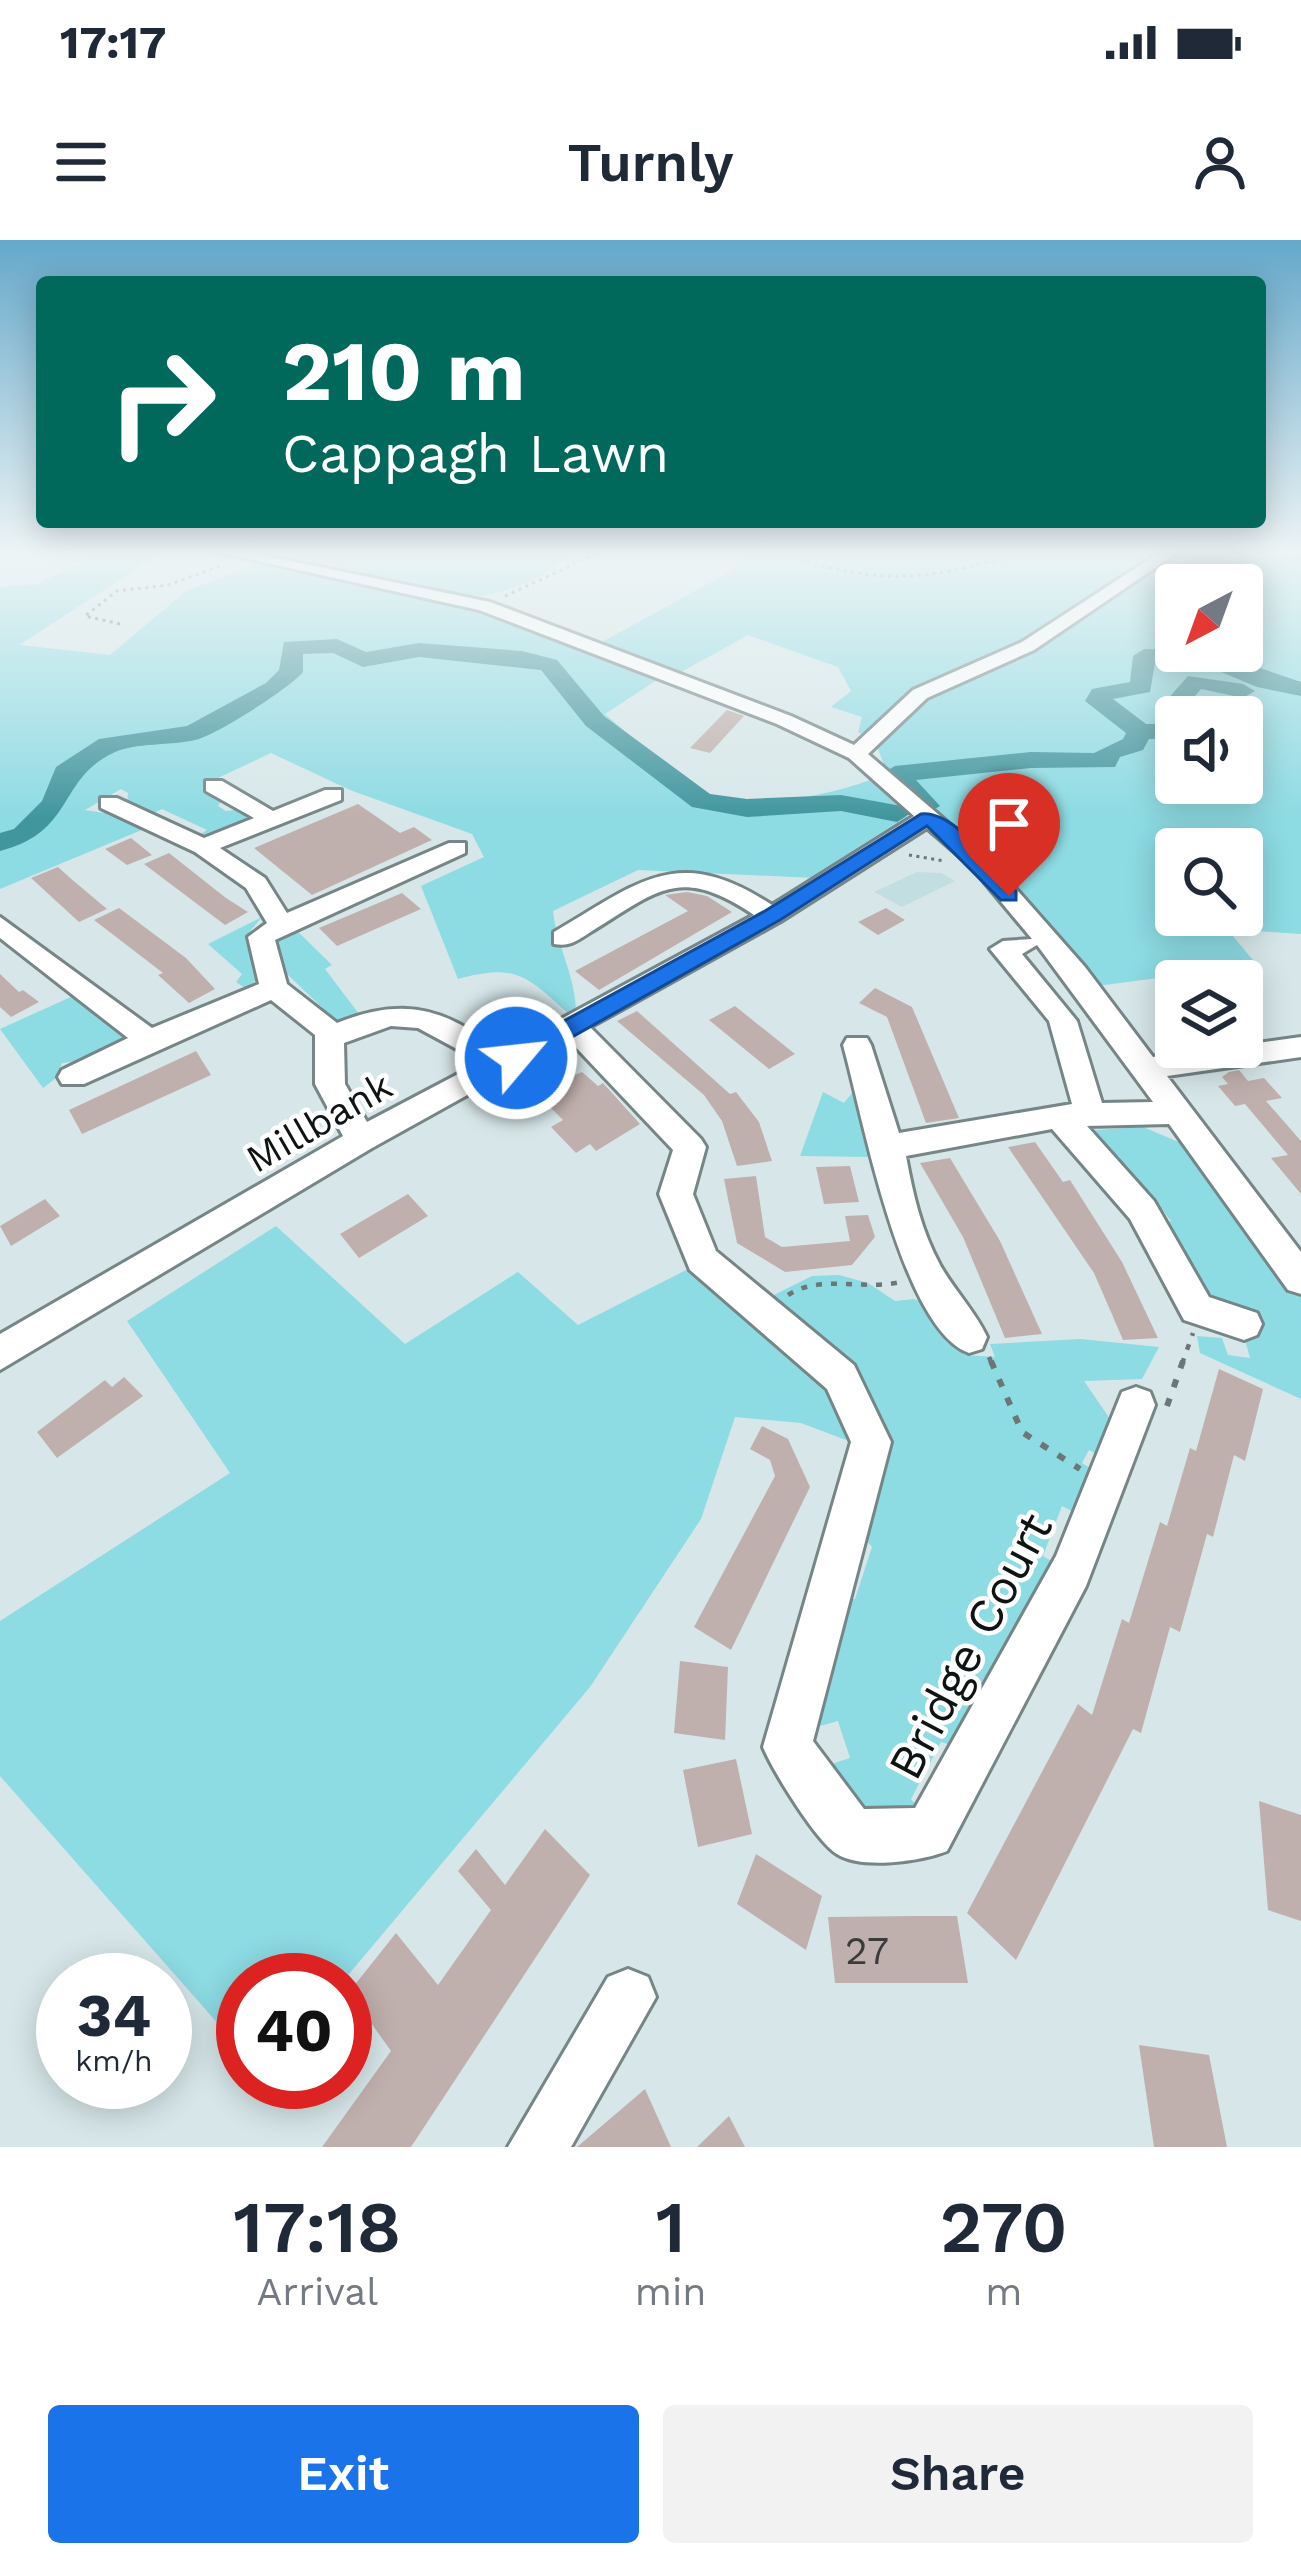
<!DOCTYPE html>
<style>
:root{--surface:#fff;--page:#f2f2f3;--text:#1f2937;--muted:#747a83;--accent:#1a73e8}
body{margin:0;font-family:"Work Sans",sans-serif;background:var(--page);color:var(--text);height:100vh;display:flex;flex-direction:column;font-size:45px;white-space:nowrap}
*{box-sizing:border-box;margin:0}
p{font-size:39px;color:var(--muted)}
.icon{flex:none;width:66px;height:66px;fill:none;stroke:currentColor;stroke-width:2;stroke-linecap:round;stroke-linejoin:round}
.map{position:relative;height:1907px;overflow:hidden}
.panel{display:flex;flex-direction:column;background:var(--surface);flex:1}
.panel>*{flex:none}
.banner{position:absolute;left:36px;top:36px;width:1230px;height:252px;border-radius:12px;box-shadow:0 6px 30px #0003;background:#00695c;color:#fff;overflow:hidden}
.needle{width:78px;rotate:221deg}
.buttons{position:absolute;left:1155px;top:324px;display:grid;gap:24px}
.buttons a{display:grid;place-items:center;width:108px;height:108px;border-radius:12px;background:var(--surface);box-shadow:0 6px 30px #0003;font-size:60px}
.speed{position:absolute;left:36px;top:1713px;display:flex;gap:24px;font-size:60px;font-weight:700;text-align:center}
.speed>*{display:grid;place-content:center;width:156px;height:156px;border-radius:50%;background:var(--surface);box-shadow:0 6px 30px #0003;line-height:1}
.speed small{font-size:30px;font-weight:400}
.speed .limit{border:18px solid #d22;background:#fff;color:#111}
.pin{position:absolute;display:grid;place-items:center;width:102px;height:102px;color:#fff;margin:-123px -51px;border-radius:50% 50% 50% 0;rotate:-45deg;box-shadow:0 0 12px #0007}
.pin .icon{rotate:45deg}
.me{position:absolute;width:132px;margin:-66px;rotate:62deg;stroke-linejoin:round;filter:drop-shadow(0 0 9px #0008)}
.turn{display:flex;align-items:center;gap:42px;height:252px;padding:0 48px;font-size:54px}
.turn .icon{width:156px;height:156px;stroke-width:2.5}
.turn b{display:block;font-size:84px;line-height:102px}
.eta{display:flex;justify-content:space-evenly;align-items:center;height:204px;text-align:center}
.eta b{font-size:72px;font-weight:600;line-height:84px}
.primary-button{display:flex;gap:24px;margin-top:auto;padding:24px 48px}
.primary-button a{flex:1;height:138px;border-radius:12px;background:var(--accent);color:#fff;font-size:48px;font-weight:600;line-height:138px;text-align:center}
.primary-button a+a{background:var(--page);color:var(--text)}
.status{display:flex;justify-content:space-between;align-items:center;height:84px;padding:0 60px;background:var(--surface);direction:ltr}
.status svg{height:33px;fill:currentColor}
header{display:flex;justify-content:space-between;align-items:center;height:156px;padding:0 48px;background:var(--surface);font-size:54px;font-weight:600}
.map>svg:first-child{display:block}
.built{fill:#c3dee0}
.green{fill:#8ddbe3;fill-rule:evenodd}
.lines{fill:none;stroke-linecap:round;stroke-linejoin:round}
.river{fill:#41969e;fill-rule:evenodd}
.building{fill:#c0b0ad}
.minor-casing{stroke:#768586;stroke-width:6}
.path-far2{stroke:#6b7676;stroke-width:3;stroke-dasharray:3 4.5;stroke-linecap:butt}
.path-far1{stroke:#6b7676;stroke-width:4.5;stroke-dasharray:6 9;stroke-linecap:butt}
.path{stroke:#6b7676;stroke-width:6;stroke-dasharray:8 12;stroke-linecap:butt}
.minor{fill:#fff;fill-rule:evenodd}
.route{fill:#1a73e8;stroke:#114b97;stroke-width:3}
.labels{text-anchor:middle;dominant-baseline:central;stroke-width:9;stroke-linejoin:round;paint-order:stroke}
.street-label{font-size:39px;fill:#0e1414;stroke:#fff}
.near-number-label{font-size:39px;fill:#3a3b3a}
.near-street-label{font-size:48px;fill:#0e1414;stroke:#fff}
</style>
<div class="status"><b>17:17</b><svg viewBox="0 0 49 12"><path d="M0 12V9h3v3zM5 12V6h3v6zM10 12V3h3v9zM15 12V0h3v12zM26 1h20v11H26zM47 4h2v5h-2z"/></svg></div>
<header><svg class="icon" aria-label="menu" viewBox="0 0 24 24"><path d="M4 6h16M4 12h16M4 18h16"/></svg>Turnly<svg class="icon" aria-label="person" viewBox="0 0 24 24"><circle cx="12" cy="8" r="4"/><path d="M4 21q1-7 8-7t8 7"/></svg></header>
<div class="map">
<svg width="1301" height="1907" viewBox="0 0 1301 1907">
<rect width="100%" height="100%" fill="#d7e7e9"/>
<path class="built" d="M 917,632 L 941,633 L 955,641 L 902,667 L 874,652 Z"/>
<path class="green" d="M 107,311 L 164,311 L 19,405 L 110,415 L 186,351 L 262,322 L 397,346 L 480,368 L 658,439 L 605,474 C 633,498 693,555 729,560 C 772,565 830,555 870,540 L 907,574 L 906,582 L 815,638 L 638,630 L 553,671 C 557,708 576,736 576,773 L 570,775 C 526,736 518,723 458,739 L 421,646 L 484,617 L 472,594 L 350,550 L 271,513 L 203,545 L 224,556 L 218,566 L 226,571 L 243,569 L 257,580 L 196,597 L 207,590 L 162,569 L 150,575 L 127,564 L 128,553 L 121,549 L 85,570 L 111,574 L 144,589 L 0,649 L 0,347 L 37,344 Z
M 247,311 L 570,311 C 555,338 500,354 469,358 Z
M 758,311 L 1301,311 L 1301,694 L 1227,689 L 1257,725 L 1097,746 L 886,530 L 876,504 L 858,492 L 862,477 L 831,467 L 851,451 L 838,427 L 748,395 L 674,436 L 600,403 L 728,333 ZM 1176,345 L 1242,345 L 1242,411 L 1176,411 ZM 1176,477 L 1242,477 L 1242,543 L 1176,543 ZM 1176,609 L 1242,609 L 1242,675 L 1176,675 Z
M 262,677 L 246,696 L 257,738 L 248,750 L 236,742 L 242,734 L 208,704 Z
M 293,687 L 332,725 L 325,729 L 359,774 L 335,780 L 287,734 L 276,702 Z
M 73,756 L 123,795 L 123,802 L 88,820 L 62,823 L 56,838 L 43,848 L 0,789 Z
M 823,852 L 844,863 L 852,853 L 865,858 L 871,917 L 800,916 Z
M 1143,887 L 1181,903 L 1301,1057 L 1301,1159 L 1200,1113 L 1197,1096 L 1222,1098 L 1228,1115 L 1250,1118 L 1245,1100 L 1250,1093 L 1204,1052 L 1164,984 L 1171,981 L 1144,947 L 1136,949 L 1094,895 L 1095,890 Z
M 276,986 L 405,1104 L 518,1032 L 578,1085 L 692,1027 C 731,1061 852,1147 846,1200 L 801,1183 L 735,1177 L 701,1279 L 590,1447 L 344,1740 L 243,1740 L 243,1812 L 0,1536 L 0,1381 L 230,1233 L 127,1081 Z
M 839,1035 L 868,1043 L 895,1061 L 914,1059 L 931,1066 L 965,1115 L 995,1117 L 990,1104 L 1081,1099 L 1159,1107 L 1142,1139 L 1084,1141 L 1108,1176 L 1117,1206 L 1109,1221 L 1089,1210 L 1082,1223 L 1101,1235 L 1081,1276 L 1062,1266 L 1043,1316 L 1061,1327 L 960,1508 L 941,1502 L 911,1559 L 923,1573 L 868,1574 L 822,1527 L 850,1518 L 838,1481 L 809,1489 L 842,1359 L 855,1359 L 872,1307 L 862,1295 L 884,1204 L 774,1055 L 812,1036 Z"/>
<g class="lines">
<path class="river" d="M 337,399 L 366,412 L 419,403 L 522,411 L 557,420 L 604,476 L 710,554 L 747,559 L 841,555 L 907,567 L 911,573 L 897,582 L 841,571 L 747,577 L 692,567 L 586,486 L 541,430 L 419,417 L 363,427 L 333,413 L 303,414 L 303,432 C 290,448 215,496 195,500 C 170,506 136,502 113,513 C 57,540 75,592 0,611 L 0,593 L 14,589 L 42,561 L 56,527 L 99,499 L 187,486 L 266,443 L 279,430 L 284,402 Z
M 1144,409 L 1210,411 L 1301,442 L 1301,456 L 1257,447 L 1202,424 L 1155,423 L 1150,452 L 1113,459 L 1146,484 L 1162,484 L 1165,462 L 1188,436 L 1243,444 L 1255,451 L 1243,458 L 1201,449 L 1190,462 L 1187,477 L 1176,477 L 1176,499 L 1149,499 L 1143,510 L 1120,517 L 1115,527 L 1031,528 L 916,540 L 940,566 L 926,574 L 916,572 L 881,534 L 895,526 L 1031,512 L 1094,513 L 1123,499 L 1126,493 L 1085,461 L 1092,449 L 1130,442 L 1133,416 Z"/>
</g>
<path class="building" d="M 727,470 L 744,476 L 710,513 L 690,508 Z
M 358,564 L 400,593 L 414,587 L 432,600 L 312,655 L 254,608 Z
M 131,598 L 152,615 L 127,625 L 105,609 Z
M 169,613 L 226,658 L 248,672 L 225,685 L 144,624 Z
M 58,627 L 69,637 L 107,669 L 79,682 L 31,638 Z
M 687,652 L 707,656 L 732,672 L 599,750 L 575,731 L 688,671 L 665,655 Z
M 402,653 L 421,669 L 337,706 L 319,688 Z
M 119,668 L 186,718 L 215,749 L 189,763 L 158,735 L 163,733 L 94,680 Z
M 886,668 L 905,680 L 878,695 L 858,682 Z
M 0,734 L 19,752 L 23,750 L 39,762 L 11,777 L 0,767 Z
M 875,748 L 912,767 L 959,878 L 926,883 L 887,777 L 859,763 Z
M 735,766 L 795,814 L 769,829 L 709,780 Z
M 637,771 L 730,854 L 736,852 L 759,882 L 772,921 L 737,926 L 722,881 L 704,855 L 617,781 Z
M 196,811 L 211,835 L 82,894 L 69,870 Z
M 1239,830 L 1248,841 L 1264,838 L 1282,858 L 1266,861 L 1301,901 L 1301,954 L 1271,918 L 1288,915 L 1245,864 L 1235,866 L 1218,846 L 1228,844 L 1222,837 L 1229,832 Z
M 582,832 L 598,846 L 603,843 L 640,884 L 596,911 L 590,904 L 576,913 L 551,887 L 563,880 L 539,856 L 551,849 L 548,846 Z
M 1035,902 L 1063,942 L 1070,940 L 1122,1022 L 1158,1098 L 1123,1100 L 1094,1033 L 1008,907 Z
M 950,918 L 1000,1001 L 1042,1094 L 1005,1098 L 963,997 L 920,923 Z
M 850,926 L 859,962 L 824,964 L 816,927 Z
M 756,936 L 765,997 L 782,1007 L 850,1001 L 845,976 L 868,975 L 875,997 L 852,1025 L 785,1032 L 737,1003 L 724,939 Z
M 408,954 L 428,976 L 359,1018 L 340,994 Z
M 45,959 L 60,976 L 11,1006 L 0,986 Z
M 1219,1129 L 1263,1149 L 1245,1221 L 1234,1215 L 1213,1297 L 1207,1294 L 1180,1392 L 1170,1387 L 1141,1493 L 1133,1489 L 1016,1720 L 967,1673 L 1078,1464 L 1092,1475 L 1122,1379 L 1129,1383 L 1160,1282 L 1167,1286 L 1190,1208 L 1196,1211 Z
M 124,1137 L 143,1156 L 57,1218 L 37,1192 L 105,1140 L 112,1147 Z
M 762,1186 L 788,1199 L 810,1247 L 731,1410 L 694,1387 L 775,1236 L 770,1220 L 750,1209 Z
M 680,1421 L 728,1427 L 725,1500 L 674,1493 Z
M 736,1519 L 752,1594 L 698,1607 L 683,1530 Z
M 1259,1561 L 1301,1575 L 1301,1681 L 1268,1670 Z
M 545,1589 L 590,1635 L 411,1907 L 322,1907 L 391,1811 L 349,1752 L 396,1693 L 438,1745 L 491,1670 L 458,1631 L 476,1609 L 505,1645 Z
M 756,1614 L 822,1656 L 806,1710 L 737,1664 Z
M 914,1676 L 957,1676 L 968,1743 L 835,1743 L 828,1677 Z
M 1139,1805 L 1209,1815 L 1227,1907 L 1154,1907 Z
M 645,1849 L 671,1907 L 577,1907 Z
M 729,1876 L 745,1907 L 697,1907 Z"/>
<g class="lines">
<g class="minor-casing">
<path id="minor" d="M 214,311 L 242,311 L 490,362 L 791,476 L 854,505 L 913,450 L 1022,402 L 1162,311 L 1180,311 L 1034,410 L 927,458 L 868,514 L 988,617 L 1085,727 L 1153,817 L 1301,797 L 1301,817 L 1167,836 L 1301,1012 L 1301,1054 L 1288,1050 L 1169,884 L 1087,886 L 1154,961 L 1209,1057 L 1257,1073 L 1262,1084 L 1257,1095 L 1244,1100 L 1184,1080 L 1130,979 L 1052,889 L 906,916 C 913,954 921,990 940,1025 C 954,1050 975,1071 987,1097 L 982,1109 L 969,1113 C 901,1089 862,872 843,805 L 847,798 L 867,798 L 871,805 L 899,893 L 1072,864 L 1049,781 L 990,709 L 1003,701 L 1032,699 L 972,627 L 927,588 L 781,681 L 590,787 L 701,899 L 706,907 L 693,954 L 716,1011 L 854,1125 L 891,1202 L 813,1501 L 864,1569 L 915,1568 L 1056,1316 L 1122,1152 L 1136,1147 L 1150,1152 L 1155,1165 L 1086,1346 L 947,1611 C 922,1621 862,1630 837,1614 C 816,1601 773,1531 763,1507 L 851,1202 L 827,1149 L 690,1030 L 659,954 L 673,910 L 568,799 L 372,908 L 0,1130 L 0,1094 L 343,896 L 315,844 L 315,795 L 271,760 L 84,844 L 62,844 L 58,837 L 62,830 L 128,798 L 0,698 L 0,677 L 152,788 L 259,744 L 248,697 L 267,683 L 246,648 L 195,612 L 101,568 L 101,558 L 117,558 L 204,598 L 254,578 L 206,551 L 206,541 L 222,541 L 273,571 L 325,550 L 341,550 L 341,560 L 220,608 L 265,638 L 287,673 L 449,603 L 465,603 L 465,613 L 275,700 L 287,744 L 337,783 C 384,764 424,762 468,789 C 480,796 491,802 496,814 L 754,675 C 679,625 659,650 589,693 C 577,701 569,707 554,704 L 554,692 C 640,642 677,603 772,665 L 914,576 L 849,518 L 777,484 L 479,370 ZM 1037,705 L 1153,862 L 1102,863 L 1077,781 L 1022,714 ZM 391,786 L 418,788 L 481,822 L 367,882 L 345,844 L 344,803 Z
M 628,1729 L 648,1737 L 656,1757 L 571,1907 L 508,1907 L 608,1737 Z"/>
</g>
<path class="path-far2" d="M 771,311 C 852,336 897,346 980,324 C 996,320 1010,320 1024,311
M 505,356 L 603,311
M 120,384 L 85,376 L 117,351 L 168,345 L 220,326
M 909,615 L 944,621"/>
<path class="path-far1" d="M 788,1055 C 822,1033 866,1052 904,1041
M 989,1117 L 992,1124
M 1182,1124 L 1193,1093"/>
<path class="path" d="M 991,1121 L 1022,1192 L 1080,1229
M 1167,1166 L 1183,1121"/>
<use href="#minor" class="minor"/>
</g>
<linearGradient id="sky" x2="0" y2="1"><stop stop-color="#65a8ca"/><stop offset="0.54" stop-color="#edf4f5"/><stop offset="1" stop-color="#edf4f5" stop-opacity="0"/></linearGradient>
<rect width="1301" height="578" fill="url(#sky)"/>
<path class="route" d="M 921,574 C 955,570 994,628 1016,651 L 1016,660 L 1001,660 L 927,586 L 780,680 L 524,824 L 507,824 L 507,812 L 765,671 Z"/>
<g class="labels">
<g class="street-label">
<text transform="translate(319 882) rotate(-30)">Millbank</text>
</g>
<g class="near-number-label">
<text x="867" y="1710">27</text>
</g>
<g class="near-street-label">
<text transform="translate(970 1406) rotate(-62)">Bridge Court</text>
</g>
</g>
</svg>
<div class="buttons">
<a><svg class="needle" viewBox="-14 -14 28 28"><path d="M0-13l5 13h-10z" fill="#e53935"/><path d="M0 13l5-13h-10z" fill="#747a83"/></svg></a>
<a><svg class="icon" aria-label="sound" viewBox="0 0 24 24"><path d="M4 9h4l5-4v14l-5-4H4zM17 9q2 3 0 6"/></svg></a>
<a><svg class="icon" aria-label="search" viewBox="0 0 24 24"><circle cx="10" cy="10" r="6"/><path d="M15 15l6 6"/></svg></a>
<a><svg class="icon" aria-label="layers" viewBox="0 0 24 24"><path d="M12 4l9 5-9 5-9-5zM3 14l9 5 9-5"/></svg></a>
</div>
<div class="speed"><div>34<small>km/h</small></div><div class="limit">40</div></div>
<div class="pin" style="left:1009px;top:656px;background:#d93025"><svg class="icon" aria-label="arrive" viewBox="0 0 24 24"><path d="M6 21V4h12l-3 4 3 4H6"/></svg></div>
<svg class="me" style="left:516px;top:818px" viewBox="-20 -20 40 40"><circle r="17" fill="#1a73e8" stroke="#fff" stroke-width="3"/><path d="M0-11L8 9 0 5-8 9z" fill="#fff"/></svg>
<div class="banner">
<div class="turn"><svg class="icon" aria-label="right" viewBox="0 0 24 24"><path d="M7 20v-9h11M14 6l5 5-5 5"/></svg><div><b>210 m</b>Cappagh Lawn</div></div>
</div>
</div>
<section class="panel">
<div class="eta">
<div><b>17:18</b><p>Arrival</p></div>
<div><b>1</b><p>min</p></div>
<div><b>270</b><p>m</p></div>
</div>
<div class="primary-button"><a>Exit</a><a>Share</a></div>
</section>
